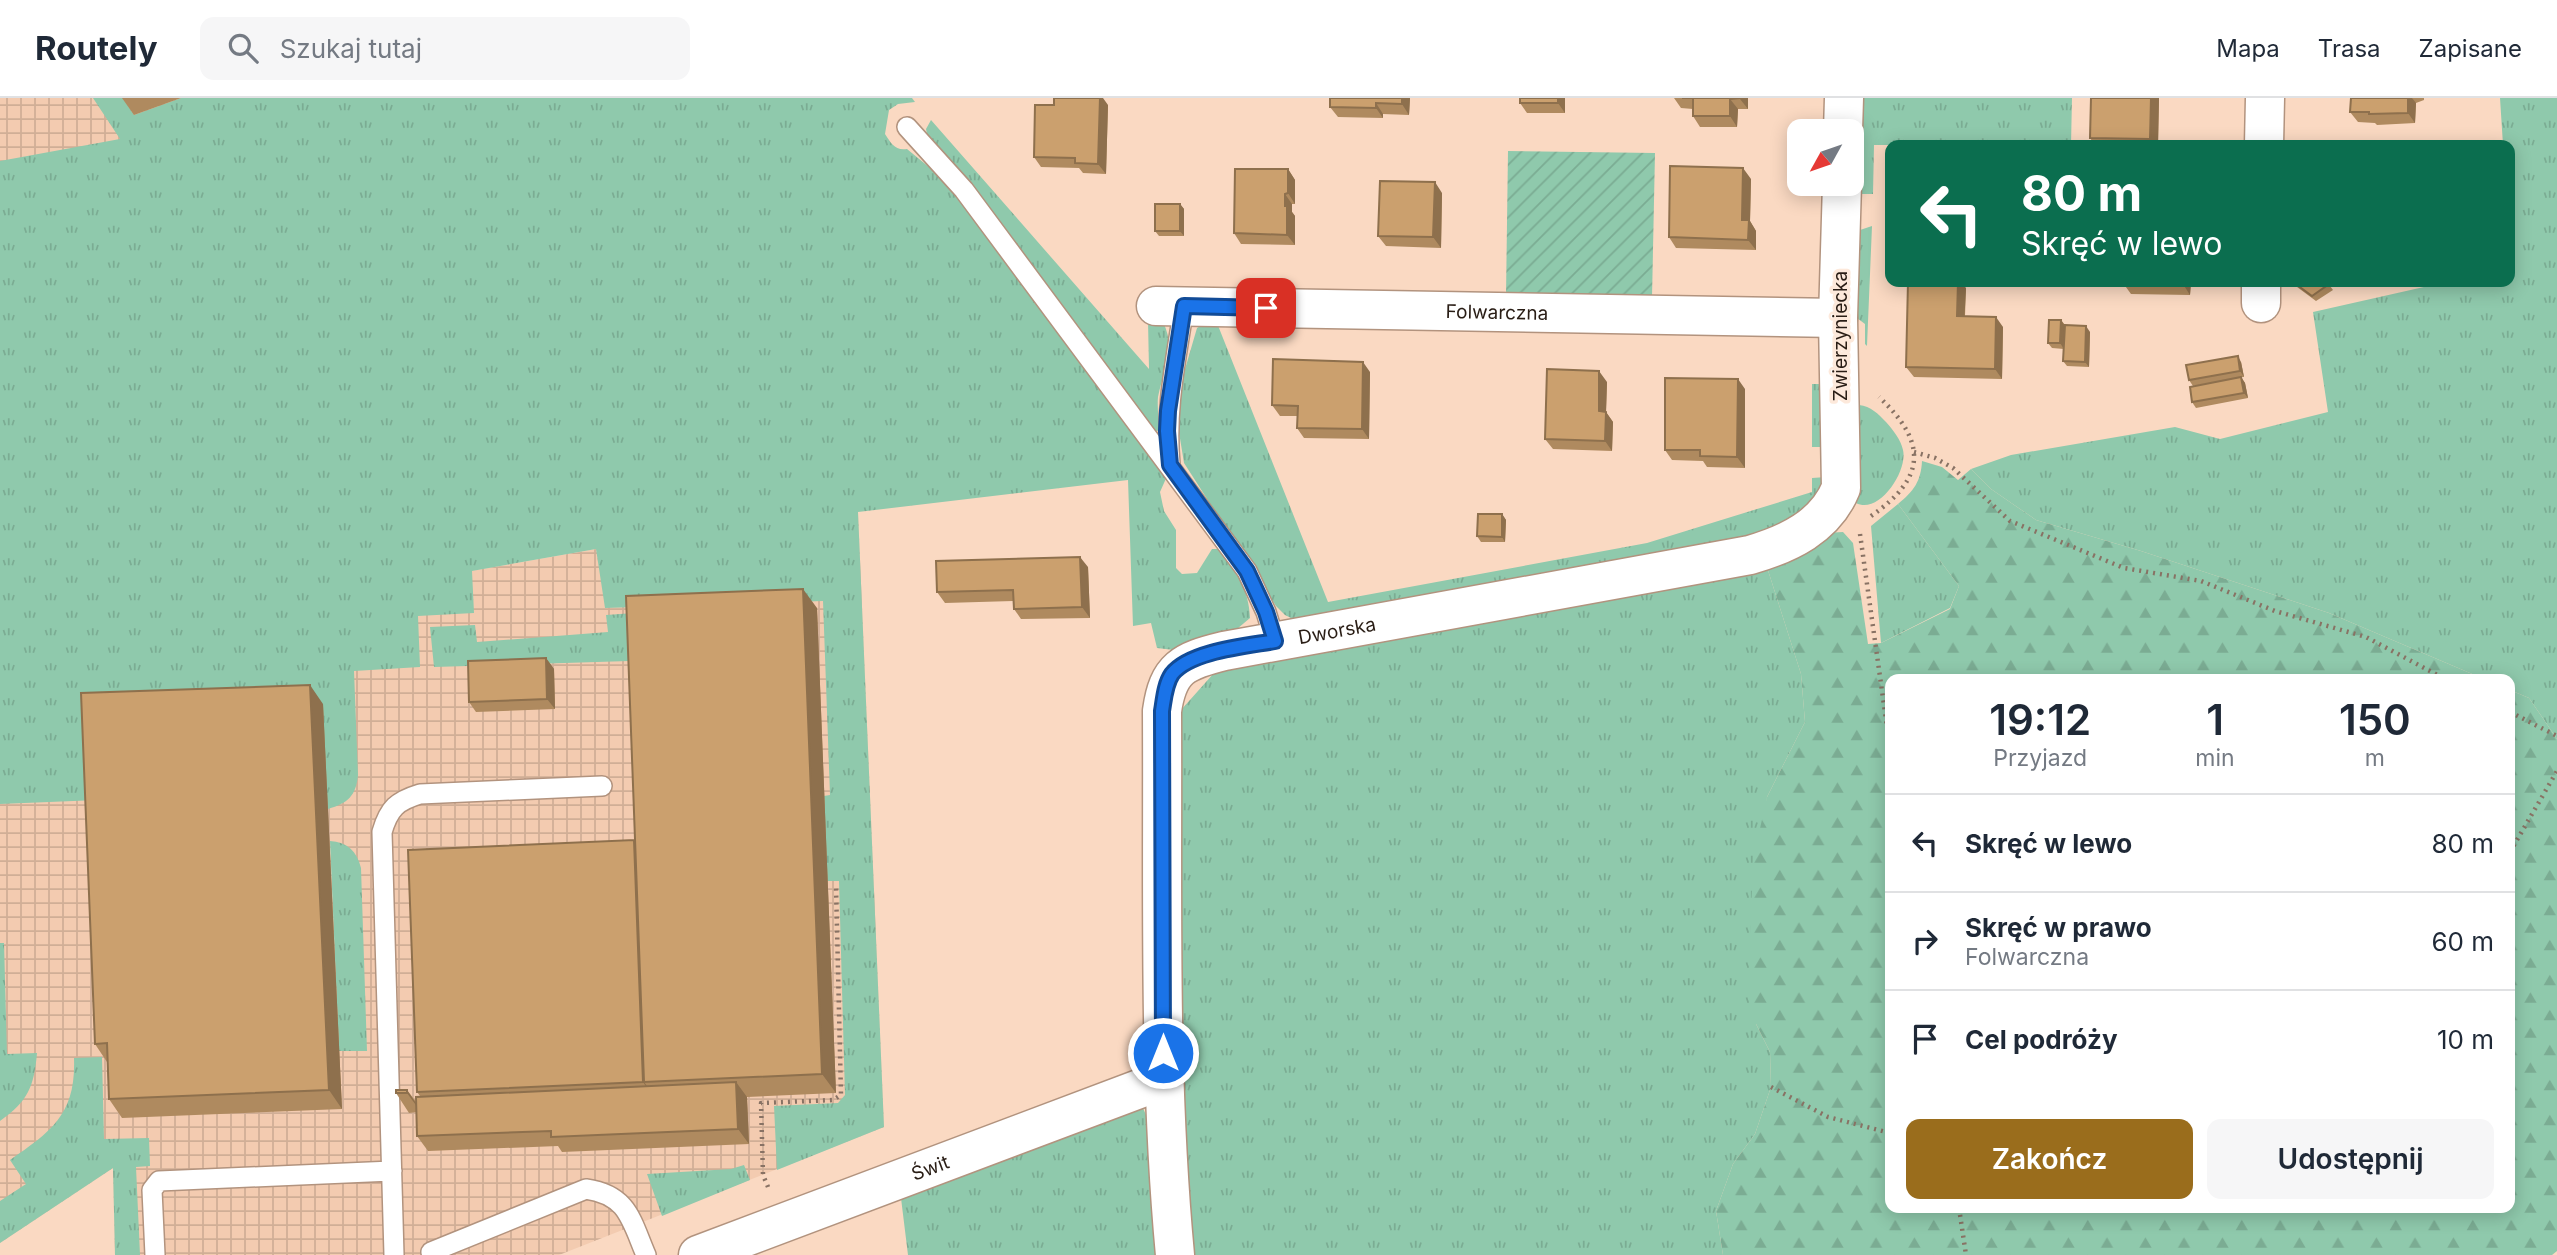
<!DOCTYPE html>
<html lang="pl">
<meta charset="utf-8">
<style>
:root{--surface:#fff;--page:#f6f6f7;--text:#1f2937;--muted:#747a83;--line:#e0e1e3;--accent:#9a6d1c}
body{margin:0;font-family:Inter,sans-serif;background:var(--page);color:var(--text);height:100vh;display:flex;flex-direction:column;font-size:26px;white-space:nowrap}
*{box-sizing:border-box;margin:0}
p{font-size:23px;color:var(--muted)}
.icon{flex:none;width:38px;height:38px;fill:none;stroke:currentColor;stroke-width:2;stroke-linecap:round;stroke-linejoin:round}
.map{position:relative;flex:1;overflow:hidden}
.side{position:absolute;left:1885px;top:576px;width:630px;height:539px;display:flex;flex-direction:column;background:var(--surface);border-radius:14px;box-shadow:0 4px 18px #0003}
.side>*{flex:none}
.hud{position:absolute;left:1885px;top:42px;width:630px;height:147px;border-radius:14px;box-shadow:0 4px 18px #0003;background:#0b6e4f;color:#fff;overflow:hidden}
.needle{width:46px;rotate:230deg}
.fabs{position:absolute;left:1787px;top:21px;display:grid;gap:14px}
.fabs a{display:grid;place-items:center;width:77px;height:77px;border-radius:14px;background:var(--surface);box-shadow:0 4px 18px #0003;font-size:35px}
.pin{position:absolute;display:grid;place-items:center;width:60px;height:60px;color:#fff;margin:-30px;border-radius:14px;box-shadow:0 4px 10px #0006}
.me{position:absolute;width:77px;margin:-38px;rotate:0deg;stroke-linejoin:round;filter:drop-shadow(0 0 5px #0008)}
.turn{display:flex;align-items:center;gap:24px;height:147px;padding:0 21px;font-size:32px}
.turn .icon{width:91px;height:91px;stroke-width:2.5}
.turn b{display:block;font-size:49px;line-height:60px}
.eta{display:flex;justify-content:space-evenly;align-items:center;height:119px;text-align:center}
.eta b{font-size:42px;font-weight:600;line-height:49px}
.action{display:flex;gap:14px;margin-top:auto;padding:14px 21px}
.action a{flex:1;height:80px;border-radius:14px;background:var(--accent);color:#fff;font-size:28px;font-weight:600;line-height:80px;text-align:center}
.action a+a{background:var(--page);color:var(--text)}
ul{padding:0;list-style:none}
li{display:flex;align-items:center;gap:21px;height:98px;padding:0 21px;border-top:2px solid var(--line)}
li div{flex:1}
li b{display:block;font-size:26px}
li em{font-style:normal}
header{display:flex;align-items:center;gap:42px;box-sizing:border-box;height:98px;padding:0 35px;background:var(--surface);border-bottom:2px solid var(--line)}
header strong{font-size:33px}
nav{display:flex;gap:38px;margin-inline-start:auto;font-size:24px}
.search{width:490px;height:63px;background:var(--page);display:flex;align-items:center;gap:18px;box-sizing:border-box;padding:0 24px;border-radius:14px;color:var(--muted);font-size:26px}
.map>svg:first-child{display:block}
.industrial{fill:url(#industrial-grid)}
.grass{fill:url(#grass-tufts)}
.forest{fill:url(#forest-firs)}
.garden{fill:url(#garden-furrows)}
.lines{fill:none;stroke-linecap:round;stroke-linejoin:round}
.lane-casing{stroke:#b2937e;stroke-width:22}
.street-casing{stroke:#b2937e;stroke-width:41}
.path{stroke:#887264;stroke-width:4.5;stroke-dasharray:2 5;stroke-linecap:butt}
.lane{stroke:#fff;stroke-width:19}
.street{stroke:#fff;stroke-width:38}
.wall{fill:#af8a5f}
.shaded-wall{fill:#8e704d}
.building{fill:#cba06e;stroke:#8e704d;stroke-width:2}
.route-casing{stroke:#114b97;stroke-width:18}
.route{stroke:#1a73e8;stroke-width:12}
.labels{text-anchor:middle;dominant-baseline:central;stroke-width:7;stroke-linejoin:round;paint-order:stroke}
.street-label{font-size:19px;fill:#291d15;stroke:#fde9db}
</style>
<header>
<strong>Routely</strong>
<div class="search"><svg class="icon" aria-label="search" viewBox="0 0 24 24"><circle cx="10" cy="10" r="6"/><path d="M15 15l6 6"/></svg>Szukaj tutaj</div>
<nav><a>Mapa</a><a>Trasa</a><a>Zapisane</a></nav>
</header>
<div class="map">
<svg width="2557" height="1157" viewBox="0 0 2557 1157">
<defs>
<pattern id="industrial-grid" width="8" height="8" patternUnits="userSpaceOnUse" patternTransform="scale(1.75)"><rect width="8" height="8" fill="#f3cbb0"/><path d="M0 4h8M4 0v8" fill="none" stroke="#d0ae96"/></pattern>
<pattern id="grass-tufts" width="24" height="20" patternUnits="userSpaceOnUse" patternTransform="scale(1.75)"><rect width="24" height="20" fill="#8fc9ac"/><path d="M3 7l-1-3M5 7V3M7 7l1-3M15 17l-1-3M17 17v-4M19 17l1-3" fill="none" stroke="#7bac93"/></pattern>
<pattern id="forest-firs" width="22" height="20" patternUnits="userSpaceOnUse" patternTransform="scale(1.75)"><rect width="22" height="20" fill="#8fc9ac"/><path d="M5 1l3.5 6h-7zM16 11l3.5 6h-7z" fill="#7bac93"/></pattern>
<pattern id="garden-furrows" width="10" height="10" patternUnits="userSpaceOnUse" patternTransform="scale(1.75)"><rect width="10" height="10" fill="#8fc9ac"/><path d="M-1 1l2-2M0 10L10 0M9 11l2-2" fill="none" stroke="#7bac93"/></pattern>
</defs>
<rect width="100%" height="100%" fill="#fad9c2"/>
<path class="industrial" d="M 0,0 L 318,0 L 471,473 L 596,451 L 858,414 L 884,1029 L 559,1157 L 115,1157 L 113,1070 L 0,1145 Z"/>
<path class="grass" d="M 93,0 L 123,0 L 134,17 L 181,0 L 912,0 L 915,4 L 898,6 L 889,12 L 885,36 C 891,45 895,53 907,51 L 935,74 L 974,118 L 1168,376 L 1160,394 L 1164,413 L 1176,432 L 1176,470 L 1182,476 L 1197,475 L 1212,451 L 1218,451 C 1236,472 1249,491 1250,520 L 1237,531 L 1174,552 L 1157,550 L 1151,525 L 1133,528 L 1128,382 L 858,414 L 884,1029 L 777,1072 L 774,1008 L 838,1005 L 845,997 L 839,783 L 827,783 L 824,698 L 830,697 L 823,503 L 605,510 L 596,451 L 472,473 L 474,515 L 418,518 L 420,569 L 354,573 L 358,677 C 356,698 348,705 328,711 L 98,702 L 0,706 L 0,63 L 120,41 Z
M 1857,0 L 2072,0 L 2071,47 L 1874,47 L 1873,96 L 1859,96 L 1854,92 Z
M 2500,0 L 2557,0 L 2557,641 L 2529,600 L 2510,592 L 2510,581 L 2484,581 L 2329,515 L 2141,453 L 2036,422 L 1991,391 L 1971,371 L 2011,357 L 2175,329 L 2220,341 L 2328,314 L 2313,214 L 2446,184 L 2510,184 L 2510,47 L 2503,47 Z
M 931,22 L 1149,271 L 1148,223 L 1163,224 C 1176,249 1163,273 1158,299 C 1157,309 1159,322 1159,332 L 1155,334 L 1032,167 L 927,36 L 926,31 Z
M 1872,128 L 1867,248 L 1865,246 L 1865,226 L 1857,220 L 1860,132 Z
M 1205,225 L 1217,225 L 1328,504 L 1647,445 L 1812,394 L 1812,380 L 1826,379 L 1824,391 L 1783,432 L 1297,523 L 1285,517 L 1276,508 L 1184,365 L 1177,322 L 1183,278 L 1197,230 Z
M 1812,286 L 1827,286 L 1827,349 L 1812,349 Z
M 1859,307 C 1871,308 1878,316 1886,324 C 1893,332 1901,342 1903,352 C 1908,373 1879,417 1856,405 L 1850,381 Z
M 1898,406 L 1959,488 L 1950,510 L 1881,545 L 1871,428 Z
M 1766,466 L 1801,576 L 1805,624 L 1767,699 L 1756,926 L 1770,954 L 1771,989 L 1755,1036 L 1733,1066 L 1716,1113 L 1723,1157 L 1187,1157 L 1180,1081 L 1181,612 L 1214,575 L 1239,563 Z
M 634,515 L 629,563 L 434,569 L 430,529 L 475,527 L 477,544 L 608,534 L 606,517 Z
M 330,743 C 347,744 357,753 361,770 L 367,953 L 339,953 Z
M 0,845 L 4,845 L 7,956 L 37,955 C 34,989 28,1003 0,1023 Z
M 102,959 L 104,1041 L 149,1040 L 150,1068 L 136,1069 L 140,1157 L 115,1157 L 113,1070 L 0,1145 L 0,1103 L 26,1086 L 10,1062 C 52,1033 76,1016 74,960 Z
M 1136,1008 L 1143,1010 L 1146,1017 L 1159,1157 L 908,1157 L 900,1092 Z
M 744,1067 L 750,1082 L 662,1118 L 647,1076 L 731,1071 Z"/>
<path class="forest" d="M 1922,363 L 1942,369 L 1958,382 L 1971,371 L 1991,391 L 2036,422 L 2141,453 L 2329,515 L 2484,581 L 1890,581 L 1890,1110 L 2510,1110 L 2510,592 L 2529,600 L 2557,641 L 2557,1153 L 2552,1157 L 1723,1157 L 1716,1113 L 1733,1066 L 1755,1036 L 1771,989 L 1770,954 L 1756,926 L 1748,899 L 1753,762 L 1767,699 L 1805,624 L 1801,576 L 1766,466 L 1825,435 L 1843,434 L 1853,445 L 1868,546 L 1881,545 L 1950,511 L 1959,488 L 1898,406 C 1914,393 1921,383 1922,363 Z"/>
<path class="garden" d="M 1508,53 L 1655,55 L 1652,200 L 1506,198 Z"/>
<g class="lines">
<g class="lane-casing">
<path id="lane" d="M 907,29 L 964,92 L 1247,473 L 1266,514 L 1275,543
M 1170,366 C 1165,311 1176,262 1184,208
M 431,1154 L 586,1091 C 628,1097 631,1122 646,1157
M 155,1157 L 152,1092 L 159,1083 L 392,1073
M 394,1157 L 382,734 C 389,710 397,703 420,696 L 602,688"/>
</g>
<g class="street-casing">
<g id="street">
<path d="M 1843,33 L 1844,0"/>
<path d="M 2264,47 L 2265,0"/>
<path d="M 2261,205 L 2261,184"/>
<path id="s1" d="M 1156,208 L 1838,220"/>
<path id="s2" d="M 698,1157 L 1163,982"/>
<path id="s3" d="M 1175,1157 C 1158,976 1163,794 1162,613 C 1168,570 1183,563 1224,553 L 1750,457 C 1788,446 1825,429 1841,390 L 1838,220 L 1842,86"/>
</g>
</g>
<path class="path" d="M 1914,354 L 1935,360 L 1953,370 L 2010,423 L 2124,470 L 2201,483 L 2275,513 L 2366,539 L 2445,581
M 1871,418 C 1926,380 1928,345 1879,299
M 1860,436 L 1890,650
M 2510,614 L 2557,638
M 2510,754 L 2557,673
M 1771,989 L 1828,1019 L 1890,1035
M 768,1089 L 763,1077 L 761,1005 L 833,1002 L 841,997 L 836,789
M 1959,1110 L 1966,1157"/>
<use href="#lane" class="lane"/>
<use href="#street" class="street"/>
</g>
<path class="wall" d="M 122,0 L 181,0 L 134,17 Z
M 1330,0 L 1410,0 L 1409,17 L 1383,16 L 1383,20 L 1338,19 L 1330,9 Z
M 1565,0 L 1565,15 L 1527,15 L 1520,5 Z
M 1674,0 L 1748,0 L 1748,11 L 1738,11 L 1737,29 L 1700,29 L 1693,18 L 1693,11 L 1681,10 Z
M 2091,0 L 2159,0 L 2158,47 L 2095,47 L 2090,40 Z
M 2351,0 L 2424,0 L 2424,2 L 2416,5 L 2415,25 L 2377,27 L 2375,25 L 2358,24 L 2350,14 Z
M 1108,7 L 1106,76 L 1083,75 L 1079,70 L 1041,69 L 1034,59 Z
M 1288,71 L 1295,82 L 1295,106 L 1292,106 L 1292,114 L 1295,118 L 1295,147 L 1241,146 L 1234,135 Z
M 1751,81 L 1750,123 L 1756,133 L 1756,152 L 1676,150 L 1669,139 Z
M 1442,95 L 1441,150 L 1386,148 L 1378,138 Z
M 1180,106 L 1184,111 L 1184,138 L 1159,138 L 1155,133 Z
M 2191,184 L 2190,197 L 2131,196 L 2123,185 Z
M 2291,184 L 2327,184 L 2333,192 L 2316,203 L 2293,186 Z
M 1966,190 L 1965,218 L 2003,229 L 2002,281 L 1914,279 L 1906,269 Z
M 2061,222 L 2065,227 L 2090,234 L 2089,269 L 2067,268 L 2063,263 L 2064,251 L 2052,250 L 2048,245 Z
M 2241,264 L 2244,279 L 2241,279 L 2245,285 L 2248,300 L 2196,310 L 2192,304 L 2238,280 L 2193,288 L 2189,282 Z
M 1370,274 L 1369,341 L 1304,340 L 1297,330 L 1297,318 L 1280,318 L 1272,307 Z
M 1607,284 L 1606,314 L 1613,324 L 1612,353 L 1553,351 L 1545,341 Z
M 1745,291 L 1745,370 L 1707,369 L 1703,363 L 1672,362 L 1665,352 Z
M 1502,416 L 1506,422 L 1505,444 L 1481,444 L 1477,438 Z
M 1088,469 L 1090,520 L 1021,521 L 1014,511 L 1013,503 L 945,505 L 937,494 Z
M 817,510 L 836,995 L 747,999 L 749,1046 L 562,1054 L 558,1048 L 428,1053 L 417,1038 L 417,1014 L 409,1015 L 396,995 L 407,992 L 417,1005 L 420,998 L 417,994 L 634,742 L 635,744 Z
M 546,560 L 554,571 L 555,611 L 476,614 L 469,604 Z
M 323,606 L 342,1011 L 122,1020 L 109,1001 L 107,964 L 95,946 Z"/>
<path class="shaded-wall" d="M 1100,0 L 1103,0 L 1108,7 L 1106,76 L 1098,66 Z
M 1402,0 L 1410,0 L 1409,17 L 1402,6 Z
M 1558,0 L 1565,0 L 1565,15 L 1558,5 Z
M 1740,0 L 1748,0 L 1748,11 L 1740,1 Z
M 2151,0 L 2159,0 L 2158,47 L 2155,47 L 2150,41 Z
M 2408,0 L 2412,0 L 2416,5 L 2415,25 L 2408,15 Z
M 1730,1 L 1738,11 L 1737,29 L 1730,18 Z
M 1376,5 L 1383,16 L 1383,20 L 1376,10 Z
M 1743,70 L 1751,81 L 1750,123 L 1756,133 L 1756,152 L 1748,142 L 1742,122 Z
M 1288,71 L 1295,82 L 1295,106 L 1288,95 Z
M 1435,84 L 1442,95 L 1441,150 L 1433,139 Z
M 1285,96 L 1292,106 L 1292,114 L 1295,118 L 1295,147 L 1287,137 Z
M 1180,106 L 1184,111 L 1184,138 L 1180,133 Z
M 1958,184 L 1961,184 L 1966,190 L 1964,228 L 1957,218 Z
M 2183,184 L 2191,184 L 2190,197 L 2183,186 Z
M 1996,219 L 2003,229 L 2002,281 L 1995,271 Z
M 2061,222 L 2065,228 L 2064,251 L 2060,245 Z
M 2086,228 L 2090,234 L 2089,269 L 2085,264 Z
M 2238,258 L 2241,264 L 2244,279 L 2240,273 Z
M 1363,264 L 1370,274 L 1369,341 L 1362,331 Z
M 1599,273 L 1607,284 L 1606,314 L 1613,324 L 1612,353 L 1605,343 L 1599,313 Z
M 2241,279 L 2245,285 L 2248,300 L 2244,295 Z
M 1738,281 L 1745,291 L 1745,370 L 1737,359 Z
M 1502,416 L 1506,422 L 1505,444 L 1502,439 Z
M 1080,459 L 1088,469 L 1090,520 L 1082,509 Z
M 803,491 L 817,510 L 836,995 L 822,976 Z
M 546,560 L 554,571 L 555,611 L 547,601 Z
M 310,587 L 323,606 L 342,1011 L 329,992 Z
M 634,742 L 647,761 L 644,984 L 656,1000 L 656,1003 L 643,984 Z
M 736,984 L 747,999 L 749,1046 L 738,1031 Z
M 407,992 L 420,1011 L 421,1014 L 407,995 Z"/>
<path class="building" d="M 1054,0 L 1100,0 L 1098,66 L 1075,65 L 1075,60 L 1034,59 L 1035,7 L 1054,7 Z
M 1330,0 L 1402,0 L 1402,6 L 1376,5 L 1376,10 L 1330,9 Z
M 1520,0 L 1558,0 L 1558,5 L 1520,5 Z
M 1682,0 L 1740,0 L 1730,1 L 1730,18 L 1693,18 L 1693,0 Z
M 2091,0 L 2151,0 L 2150,41 L 2090,40 Z
M 2351,0 L 2408,0 L 2408,15 L 2369,16 L 2369,14 L 2350,14 Z
M 1670,68 L 1743,70 L 1742,122 L 1749,122 L 1748,142 L 1669,139 Z
M 1235,71 L 1288,71 L 1288,95 L 1285,96 L 1285,108 L 1287,108 L 1287,137 L 1234,135 Z
M 1380,83 L 1435,84 L 1433,139 L 1378,138 Z
M 1155,106 L 1180,106 L 1180,133 L 1155,133 Z
M 1908,184 L 1958,184 L 1957,218 L 1996,219 L 1995,271 L 1906,269 Z
M 2123,184 L 2183,184 L 2183,186 L 2123,185 Z
M 2293,184 L 2327,184 L 2329,186 L 2312,198 Z
M 2049,222 L 2061,222 L 2060,245 L 2048,245 Z
M 2065,227 L 2086,228 L 2085,264 L 2063,263 Z
M 2238,258 L 2240,273 L 2189,282 L 2186,267 Z
M 1273,261 L 1363,264 L 1362,331 L 1297,330 L 1298,308 L 1272,307 Z
M 1547,271 L 1599,273 L 1599,313 L 1606,314 L 1605,343 L 1545,341 Z
M 2241,279 L 2244,295 L 2192,304 L 2190,289 Z
M 1665,280 L 1738,281 L 1737,359 L 1700,358 L 1700,352 L 1665,352 Z
M 1478,416 L 1502,416 L 1502,439 L 1477,438 Z
M 1080,459 L 1082,509 L 1014,511 L 1013,492 L 937,494 L 936,463 Z
M 803,491 L 822,976 L 644,984 L 626,498 Z
M 546,560 L 547,601 L 469,604 L 468,563 Z
M 310,587 L 329,992 L 109,1001 L 107,945 L 95,946 L 81,595 Z
M 634,742 L 643,984 L 417,994 L 408,752 Z
M 736,984 L 738,1031 L 551,1039 L 551,1033 L 417,1038 L 416,999 Z
M 396,992 L 407,992 L 407,995 L 396,995 Z"/>
<g class="lines">
<g class="route-casing">
<path id="route" d="M 1163,955 L 1162,613 C 1164,601 1165,586 1172,576 C 1190,553 1247,548 1275,543 L 1266,514 L 1247,473 L 1170,367 L 1167,333 L 1168,313 L 1184,208 L 1266,210"/>
</g>
<use href="#route" class="route"/>
</g>
<g class="labels">
<g class="street-label">
<text stroke="none"><textPath href="#s1" startOffset="341">Folwarczna</textPath></text>
<text transform="translate(1840 238) rotate(-90)">Zwierzyniecka</text>
<text stroke="none"><textPath href="#s3" startOffset="754">Dworska</textPath></text>
<text stroke="none"><textPath href="#s2" startOffset="248">Świt</textPath></text>
</g>
</g>
</svg>
<div class="fabs">
<a><svg class="needle" viewBox="-14 -14 28 28"><path d="M0-13l5 13h-10z" fill="#e53935"/><path d="M0 13l5-13h-10z" fill="#747a83"/></svg></a>
</div>
<div class="pin" style="left:1266px;top:210px;background:#d93025"><svg class="icon" aria-label="arrive" viewBox="0 0 24 24"><path d="M6 21V4h12l-3 4 3 4H6"/></svg></div>
<svg class="me" style="left:1163px;top:955px" viewBox="-20 -20 40 40"><circle r="17" fill="#1a73e8" stroke="#fff" stroke-width="3"/><path d="M0-11L8 9 0 5-8 9z" fill="#fff"/></svg>
<div class="hud">
<div class="turn"><svg class="icon" aria-label="left" viewBox="0 0 24 24"><path d="M17 20v-9H6M10 6l-5 5 5 5"/></svg><div><b>80 m</b>Skręć w lewo</div></div>
</div>
<section class="side">
<div class="eta">
<div><b>19:12</b><p>Przyjazd</p></div>
<div><b>1</b><p>min</p></div>
<div><b>150</b><p>m</p></div>
</div>
<ul>
<li><svg class="icon" aria-label="left" viewBox="0 0 24 24"><path d="M17 20v-9H6M10 6l-5 5 5 5"/></svg><div><b>Skręć w lewo</b></div><em>80 m</em></li>
<li><svg class="icon" aria-label="right" viewBox="0 0 24 24"><path d="M7 20v-9h11M14 6l5 5-5 5"/></svg><div><b>Skręć w prawo</b><p>Folwarczna</p></div><em>60 m</em></li>
<li><svg class="icon" aria-label="arrive" viewBox="0 0 24 24"><path d="M6 21V4h12l-3 4 3 4H6"/></svg><div><b>Cel podróży</b></div><em>10 m</em></li>
</ul>
<div class="action"><a>Zakończ</a><a>Udostępnij</a></div>
</section>
</div>
